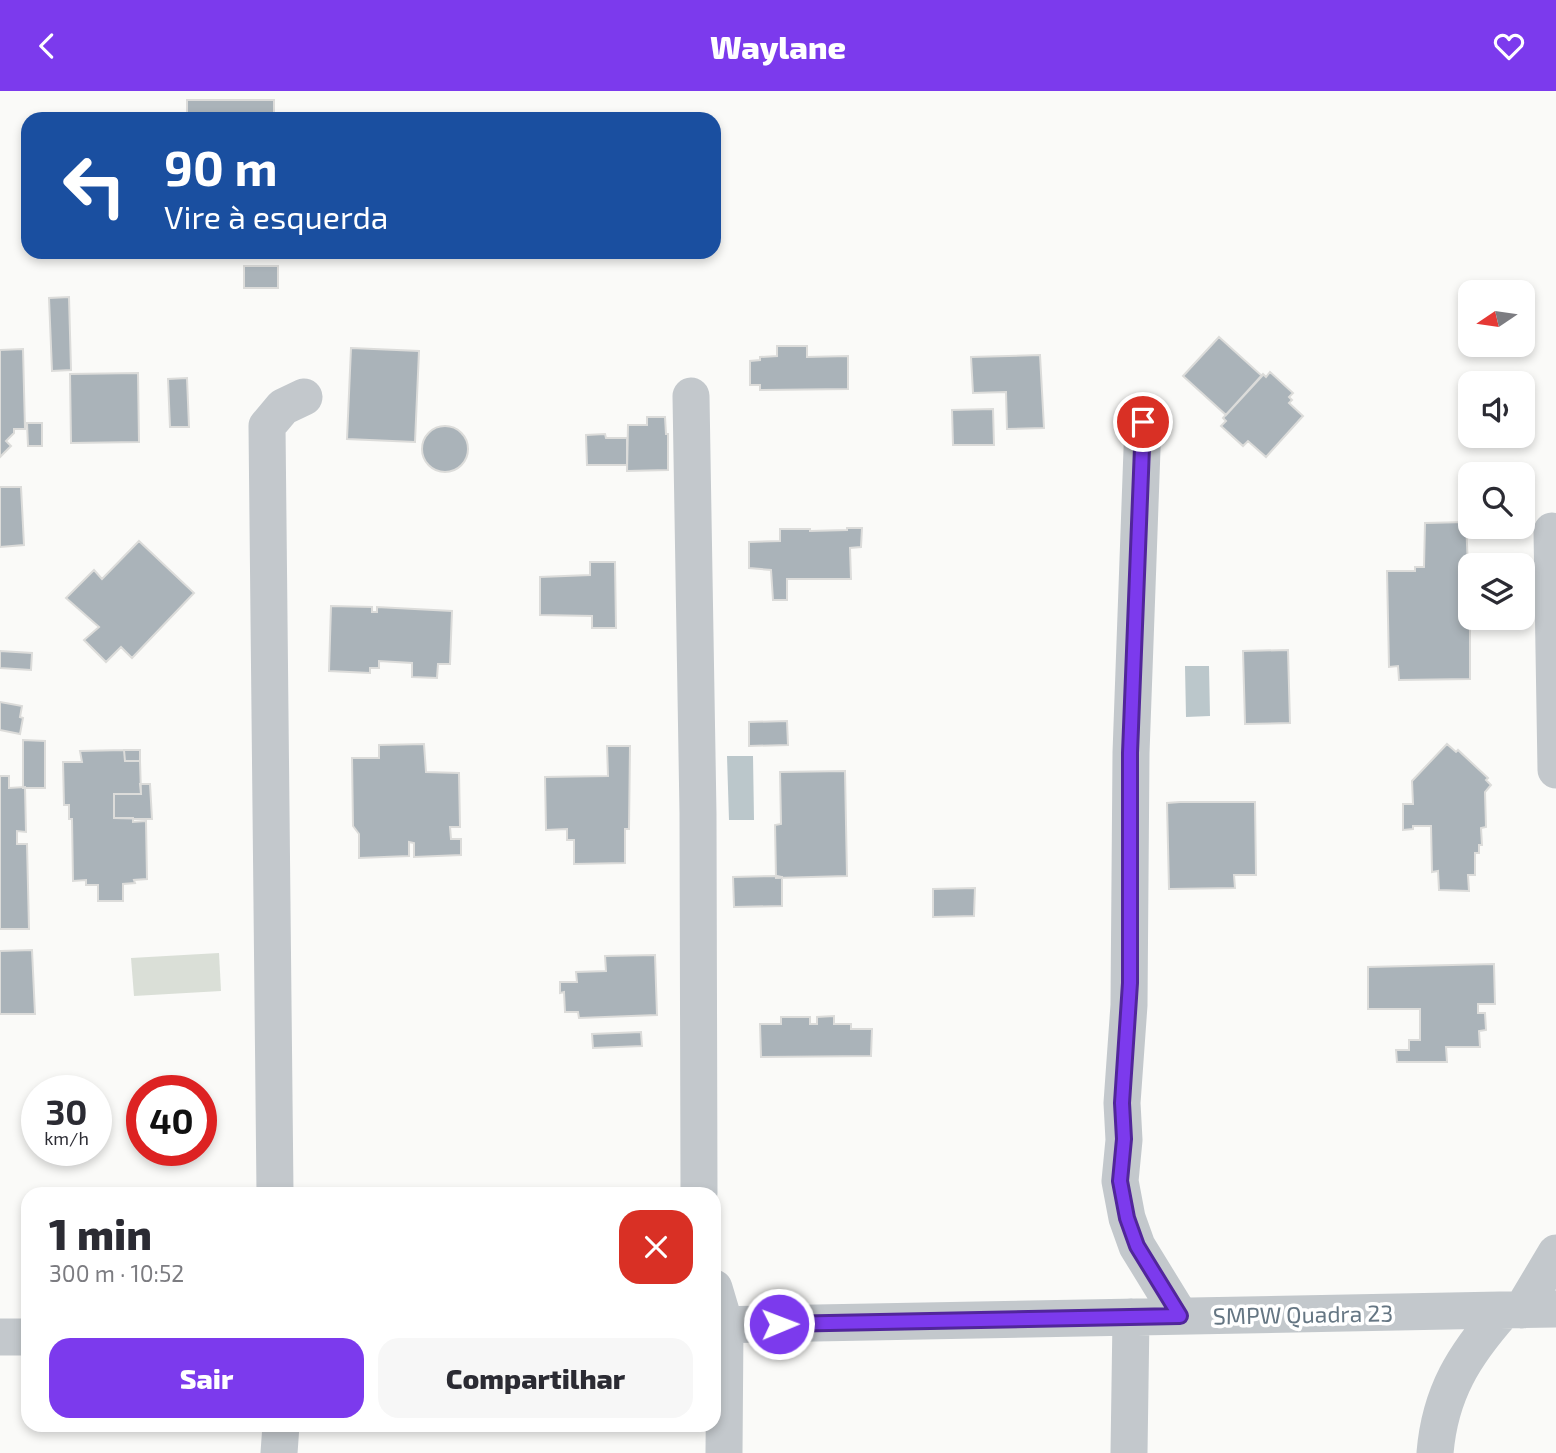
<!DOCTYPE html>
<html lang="pt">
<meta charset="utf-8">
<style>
:root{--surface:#fff;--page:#f7f7f7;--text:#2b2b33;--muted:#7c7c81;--accent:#7c3aed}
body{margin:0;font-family:"Exo 2",sans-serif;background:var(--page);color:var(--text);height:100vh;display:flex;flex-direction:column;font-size:26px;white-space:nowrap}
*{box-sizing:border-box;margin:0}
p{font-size:23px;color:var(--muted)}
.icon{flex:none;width:38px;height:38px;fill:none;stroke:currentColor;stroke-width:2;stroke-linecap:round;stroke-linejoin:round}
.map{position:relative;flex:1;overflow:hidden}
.details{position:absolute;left:21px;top:1096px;width:700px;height:245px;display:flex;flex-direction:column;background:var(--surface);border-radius:21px;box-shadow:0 4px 10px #0003}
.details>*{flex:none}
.top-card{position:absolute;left:21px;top:21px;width:700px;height:147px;border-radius:21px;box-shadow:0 4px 10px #0003;background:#1a4fa0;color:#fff;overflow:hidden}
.needle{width:46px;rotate:257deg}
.buttons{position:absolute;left:1458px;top:189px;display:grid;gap:14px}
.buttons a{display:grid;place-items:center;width:77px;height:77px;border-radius:14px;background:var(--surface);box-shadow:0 4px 10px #0003;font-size:35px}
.speed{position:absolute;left:21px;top:984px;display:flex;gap:14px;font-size:35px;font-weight:700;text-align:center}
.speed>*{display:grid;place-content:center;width:91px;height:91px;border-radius:50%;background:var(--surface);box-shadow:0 4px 10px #0003;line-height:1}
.speed small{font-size:18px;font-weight:400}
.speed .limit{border:10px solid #d22;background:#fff;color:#111}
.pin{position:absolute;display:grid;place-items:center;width:60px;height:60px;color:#fff;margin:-30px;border:4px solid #fff;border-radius:50%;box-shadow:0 2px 7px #0007}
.me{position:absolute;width:77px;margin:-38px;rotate:89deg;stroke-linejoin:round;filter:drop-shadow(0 0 5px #0008)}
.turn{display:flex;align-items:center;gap:24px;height:147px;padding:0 28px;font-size:32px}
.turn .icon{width:91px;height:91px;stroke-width:2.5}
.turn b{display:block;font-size:49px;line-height:60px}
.round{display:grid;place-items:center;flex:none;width:74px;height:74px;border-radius:21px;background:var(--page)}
.overview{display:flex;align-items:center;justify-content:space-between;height:119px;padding:0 28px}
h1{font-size:42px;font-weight:800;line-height:52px}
.cta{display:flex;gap:14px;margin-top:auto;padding:14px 28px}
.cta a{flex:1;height:80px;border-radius:21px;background:var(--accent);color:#fff;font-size:28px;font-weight:800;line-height:80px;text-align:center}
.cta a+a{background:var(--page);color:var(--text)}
header{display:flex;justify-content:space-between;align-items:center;height:91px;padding:0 28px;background:var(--accent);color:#fff;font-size:32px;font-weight:800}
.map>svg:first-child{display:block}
.green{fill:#dadfd7}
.water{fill:#bbc7cb}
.building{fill:#aab3b9;stroke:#dcdcda;stroke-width:2}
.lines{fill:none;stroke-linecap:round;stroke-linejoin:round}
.minor{stroke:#c3c8cc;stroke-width:37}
.route-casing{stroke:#51269a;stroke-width:18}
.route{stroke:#7c3aed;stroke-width:12}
.labels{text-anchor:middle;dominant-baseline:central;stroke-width:7;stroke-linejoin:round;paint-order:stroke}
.street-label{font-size:23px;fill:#657683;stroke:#fff}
</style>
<header><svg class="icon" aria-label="back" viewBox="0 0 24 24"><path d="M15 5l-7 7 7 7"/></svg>Waylane<svg class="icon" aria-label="heart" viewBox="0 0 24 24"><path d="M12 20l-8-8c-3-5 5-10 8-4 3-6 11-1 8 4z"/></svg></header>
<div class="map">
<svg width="1556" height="1362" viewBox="0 0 1556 1362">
<rect width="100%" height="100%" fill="#fafaf8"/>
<path class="green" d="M 219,862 L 221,900 L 134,905 L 131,867 Z"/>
<path class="water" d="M 1185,575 L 1209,575 L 1210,625 L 1186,626 Z
M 727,665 L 753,665 L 754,729 L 729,729 Z"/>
<path class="building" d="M 187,9 L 274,9 L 274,28 L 187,28 Z
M 244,175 L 278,175 L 278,197 L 244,197 Z
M 69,206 L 71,279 L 52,280 L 49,207 Z
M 1219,246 L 1262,285 L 1226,324 L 1183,285 Z
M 777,255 L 807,255 L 807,266 L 848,265 L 848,298 L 760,299 L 760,294 L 750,294 L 750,270 L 760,269 L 760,266 L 777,265 Z
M 351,257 L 419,260 L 415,351 L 347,348 Z
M 23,258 L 25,338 L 14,338 L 14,342 L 6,350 L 11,355 L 0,366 L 0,259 Z
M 1040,264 L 1044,337 L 1007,338 L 1006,301 L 973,302 L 971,266 Z
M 1270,281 L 1293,302 L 1289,306 L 1292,309 L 1289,312 L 1303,325 L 1266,366 L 1248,350 L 1243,355 L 1221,335 L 1226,330 L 1223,327 L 1263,283 L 1266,286 Z
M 138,282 L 139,351 L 71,352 L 70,283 Z
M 187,287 L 189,336 L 170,336 L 168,288 Z
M 993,318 L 994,354 L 953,354 L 952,319 Z
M 647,326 L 665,326 L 666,343 L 668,343 L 668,379 L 627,380 L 628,334 L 647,334 Z
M 27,332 L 42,332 L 42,355 L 28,355 Z
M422 358a23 23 0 1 1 46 0a23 23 0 1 1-46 0Z
M 605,343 L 606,347 L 627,347 L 627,374 L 587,374 L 586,344 Z
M 0,396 L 21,396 L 24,454 L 0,456 Z
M 1466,431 L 1468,475 L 1470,475 L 1470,588 L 1399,589 L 1398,575 L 1389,576 L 1387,480 L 1415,480 L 1415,476 L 1424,476 L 1425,432 Z
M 847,437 L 862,437 L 861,456 L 850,457 L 851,488 L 787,488 L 787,509 L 773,509 L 771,479 L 749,477 L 749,451 L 780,450 L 780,438 L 810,438 L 810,440 L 847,439 Z
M 139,450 L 194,502 L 132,567 L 121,556 L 106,571 L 84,549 L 99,536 L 66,507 L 94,479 L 102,488 Z
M 590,471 L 615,471 L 616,537 L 592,537 L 592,525 L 540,524 L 540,486 L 590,484 Z
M 331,515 L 372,516 L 372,521 L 377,521 L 377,516 L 452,520 L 450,573 L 438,573 L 437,587 L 412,586 L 412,572 L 379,570 L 379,577 L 370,577 L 370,582 L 329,580 Z
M 1288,559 L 1290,632 L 1245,633 L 1243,560 Z
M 0,560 L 32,562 L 31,579 L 0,577 Z
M 0,611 L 22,615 L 20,626 L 23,627 L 20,643 L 0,639 Z
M 787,630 L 788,654 L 749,655 L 749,631 Z
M 23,649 L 45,650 L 45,697 L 23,697 Z
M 424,653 L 426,681 L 459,682 L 460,736 L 450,736 L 451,748 L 461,748 L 461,764 L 414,766 L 414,752 L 409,751 L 409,765 L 359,767 L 359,743 L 353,735 L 352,667 L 379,667 L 379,654 Z
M 1447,653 L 1456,661 L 1458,659 L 1488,687 L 1486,689 L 1491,694 L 1485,701 L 1486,736 L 1481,737 L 1482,754 L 1479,754 L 1479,762 L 1475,762 L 1475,784 L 1468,784 L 1469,800 L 1439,799 L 1438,780 L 1432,781 L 1431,735 L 1413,735 L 1413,738 L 1403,739 L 1403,713 L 1413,713 L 1412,690 Z
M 607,655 L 630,655 L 629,738 L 625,738 L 625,772 L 574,773 L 574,749 L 567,749 L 567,738 L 546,739 L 545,686 L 608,685 Z
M 124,659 L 140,659 L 140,670 L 125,670 Z
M 124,659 L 125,670 L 140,670 L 141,703 L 114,703 L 114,727 L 133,727 L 133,731 L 146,730 L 147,788 L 134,789 L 135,792 L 123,793 L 123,810 L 98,810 L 98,794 L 86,794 L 86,789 L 73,790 L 72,728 L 69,728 L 69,714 L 64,714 L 63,671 L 82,671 L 80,660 Z
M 845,680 L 847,785 L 776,787 L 775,734 L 781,733 L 780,681 Z
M 0,685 L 9,685 L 9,697 L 25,696 L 26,741 L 17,740 L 17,753 L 27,753 L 29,838 L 0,838 Z
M 140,693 L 150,693 L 152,728 L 114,727 L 114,703 L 141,703 Z
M 1180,711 L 1255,711 L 1256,784 L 1234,784 L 1235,797 L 1169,798 L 1167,712 Z
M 777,785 L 782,786 L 782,815 L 734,816 L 733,786 Z
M 975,797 L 974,825 L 933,826 L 933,798 Z
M 32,859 L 35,923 L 0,923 L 0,860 Z
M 655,864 L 657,924 L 579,927 L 578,921 L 565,921 L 564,901 L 560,902 L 560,891 L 577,891 L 576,881 L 606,880 L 605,865 Z
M 1494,873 L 1495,913 L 1478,913 L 1478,922 L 1485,922 L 1486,939 L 1479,940 L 1480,956 L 1446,956 L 1447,971 L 1397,971 L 1396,959 L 1409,959 L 1409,949 L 1420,949 L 1420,918 L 1368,918 L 1368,876 Z
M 834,925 L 834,933 L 851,933 L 851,938 L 872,938 L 871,965 L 761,966 L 760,933 L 781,933 L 781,926 L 810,926 L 810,933 L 817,933 L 817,926 Z
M 641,941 L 642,955 L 593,957 L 592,943 Z"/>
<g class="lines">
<path class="minor" d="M 691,305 L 698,723 L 699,1102
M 1143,331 L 1131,662 L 1129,914 L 1122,1012 L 1124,1049 L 1120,1090 L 1127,1127 L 1137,1155 L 1180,1225
M 1552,440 L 1556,679
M 275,1102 L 267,335 L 283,316 L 304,306
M 714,1197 L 725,1234 L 724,1362
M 1522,1219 L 1556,1162
M 714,1234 L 1556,1218
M 0,1246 L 28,1246
M 279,1362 L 281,1334
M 1129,1362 L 1131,1226
M 1435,1362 C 1440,1302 1464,1264 1503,1220"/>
</g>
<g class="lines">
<g class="route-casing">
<path id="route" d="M 779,1233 L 1180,1225 L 1137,1155 L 1127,1127 L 1120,1090 L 1124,1048 L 1122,1012 L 1130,892 L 1130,662 L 1143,331"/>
</g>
<use href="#route" class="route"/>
</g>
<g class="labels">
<g class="street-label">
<text transform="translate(1303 1223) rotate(-1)">SMPW Quadra 23</text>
</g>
</g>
</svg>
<div class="buttons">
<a><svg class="needle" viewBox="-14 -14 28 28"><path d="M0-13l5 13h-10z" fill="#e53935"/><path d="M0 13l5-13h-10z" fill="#7c7c81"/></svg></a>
<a><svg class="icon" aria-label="sound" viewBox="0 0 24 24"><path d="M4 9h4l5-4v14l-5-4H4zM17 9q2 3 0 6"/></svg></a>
<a><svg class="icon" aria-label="search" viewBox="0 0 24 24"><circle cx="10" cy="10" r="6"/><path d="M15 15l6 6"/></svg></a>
<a><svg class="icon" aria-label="layers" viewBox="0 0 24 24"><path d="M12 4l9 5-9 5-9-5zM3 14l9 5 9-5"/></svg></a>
</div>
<div class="speed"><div>30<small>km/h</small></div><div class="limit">40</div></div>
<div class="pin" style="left:1143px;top:331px;background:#d93025"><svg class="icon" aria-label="arrive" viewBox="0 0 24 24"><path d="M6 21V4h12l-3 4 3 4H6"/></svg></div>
<svg class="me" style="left:779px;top:1233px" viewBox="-20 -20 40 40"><circle r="17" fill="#7c3aed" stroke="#fff" stroke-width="3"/><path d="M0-11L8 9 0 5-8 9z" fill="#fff"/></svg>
<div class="top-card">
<div class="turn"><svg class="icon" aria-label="left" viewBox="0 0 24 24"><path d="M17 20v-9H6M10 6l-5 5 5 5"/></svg><div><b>90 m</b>Vire à esquerda</div></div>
</div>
<section class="details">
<div class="overview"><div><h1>1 min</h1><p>300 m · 10:52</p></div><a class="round" style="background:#d93025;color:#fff"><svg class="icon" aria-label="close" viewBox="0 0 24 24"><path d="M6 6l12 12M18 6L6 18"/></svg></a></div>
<div class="cta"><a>Sair</a><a>Compartilhar</a></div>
</section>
</div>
